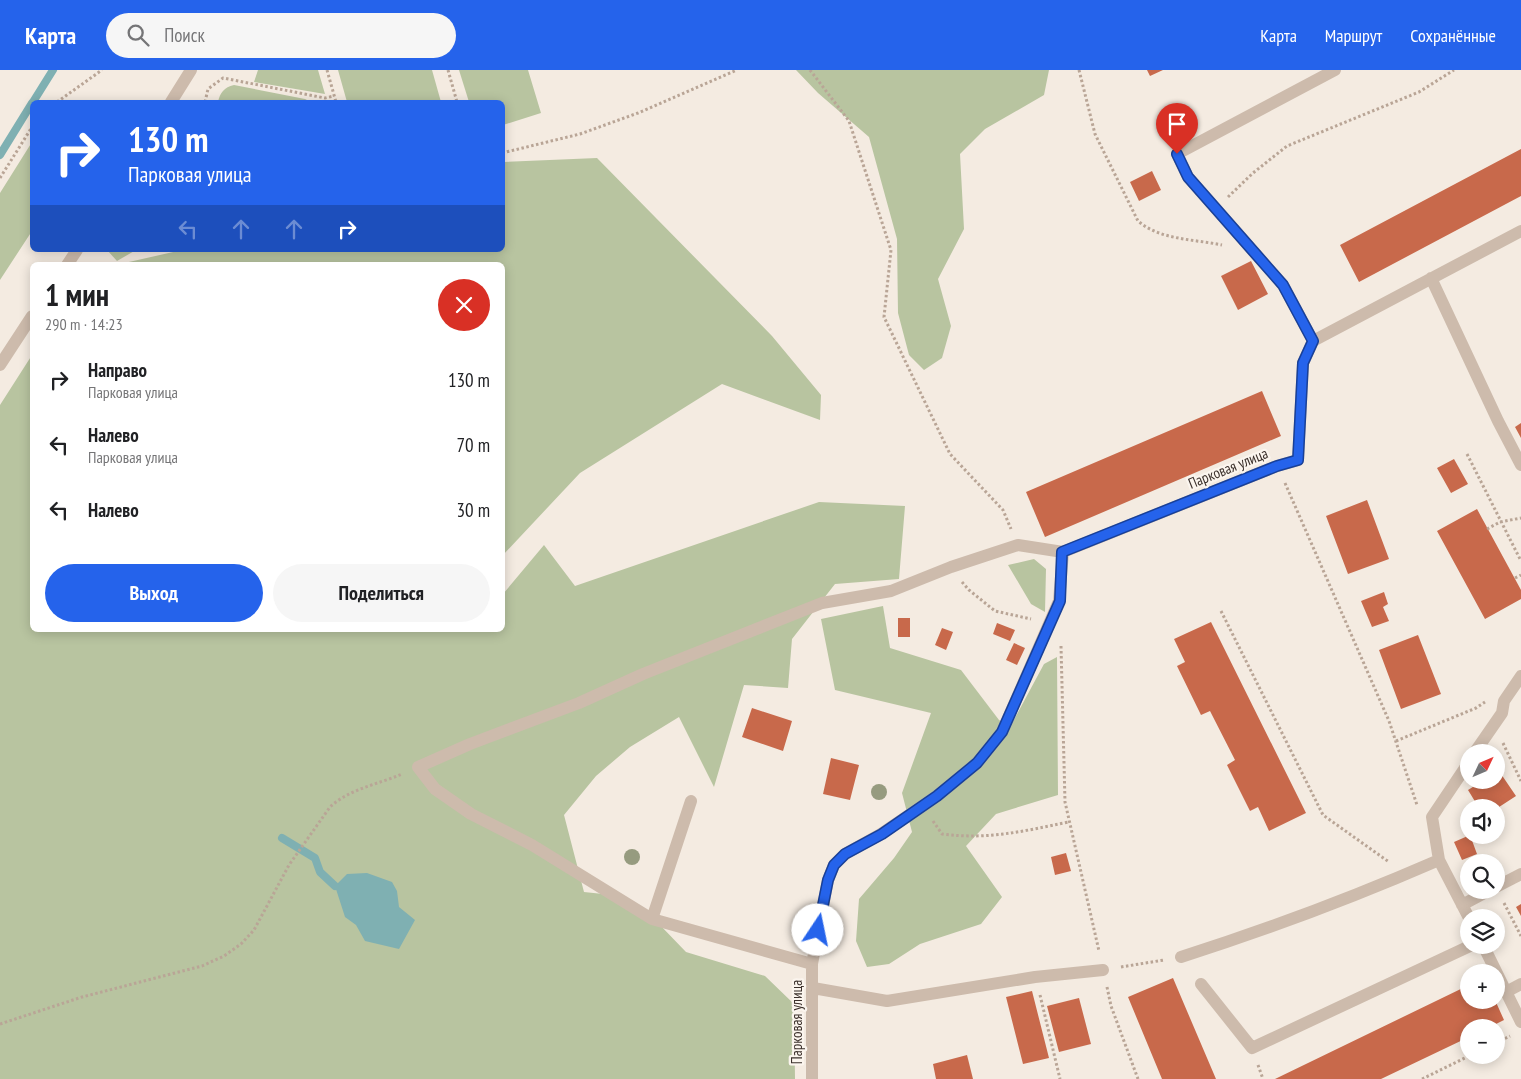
<!DOCTYPE html>
<html lang="ru">
<meta charset="utf-8">
<style>
:root{--surface:#fff;--page:#f6f6f6;--text:#202124;--muted:#757577;--accent:#2563eb}
body{margin:0;font-family:"PT Sans Narrow",sans-serif;background:var(--page);color:var(--text);height:100vh;display:flex;flex-direction:column;font-size:19px;white-space:nowrap}
*{box-sizing:border-box;margin:0}
p{font-size:16px;color:var(--muted)}
.icon{flex:none;width:28px;height:28px;fill:none;stroke:currentColor;stroke-width:2;stroke-linecap:round;stroke-linejoin:round}
.map{position:relative;flex:1;overflow:hidden}
.side{position:absolute;left:30px;top:192px;width:475px;height:370px;display:flex;flex-direction:column;background:var(--surface);border-radius:8px;box-shadow:0 2px 12px #0003}
.side>*{flex:none}
.guide{position:absolute;left:30px;top:30px;width:475px;height:152px;border-radius:8px;box-shadow:0 2px 12px #0003;background:#2563eb;color:#fff;overflow:hidden}
.needle{width:32px;rotate:46deg}
.buttons{position:absolute;left:1460px;top:674px;display:grid;gap:10px}
.buttons a{display:grid;place-items:center;width:45px;height:45px;border-radius:50%;background:var(--surface);box-shadow:0 2px 12px #0003;font-size:25px}
.pin{position:absolute;display:grid;place-items:center;width:42px;height:42px;color:#fff;margin:-51px -21px;border-radius:50% 50% 50% 0;rotate:-45deg;box-shadow:0 0 5px #0007}
.pin .icon{rotate:45deg}
.me{position:absolute;width:55px;margin:-28px;rotate:11deg;stroke-linejoin:round;filter:drop-shadow(0 0 4px #0008)}
.turn{display:flex;align-items:center;gap:18px;height:105px;padding:0 15px;font-size:22px}
.turn .icon{width:65px;height:65px;stroke-width:2.5}
.turn b{display:block;font-size:35px;line-height:42px}
.lanes{display:flex;align-items:center;height:48px;padding:0 15px;background:#0003;justify-content:center;gap:25px;direction:ltr}
.lanes .off{opacity:.35}
.round{display:grid;place-items:center;flex:none;width:52px;height:52px;border-radius:26px;background:var(--page)}
.summary{display:flex;align-items:center;justify-content:space-between;height:85px;padding:0 15px}
h1{font-size:30px;font-weight:800;line-height:38px}
.button{display:flex;gap:10px;margin-top:auto;padding:10px 15px}
.button a{flex:1;height:58px;border-radius:30px;background:var(--accent);color:#fff;font-size:20px;font-weight:800;line-height:58px;text-align:center}
.button a+a{background:var(--page);color:var(--text)}
ul{padding:0;list-style:none}
li{display:flex;align-items:center;gap:15px;height:65px;padding:0 15px}
li div{flex:1}
li b{display:block;font-size:19px}
li em{font-style:normal}
header{display:flex;align-items:center;gap:30px;box-sizing:border-box;height:70px;padding:0 25px;background:var(--accent);color:#fff}
header strong{font-size:24px}
nav{display:flex;gap:28px;margin-inline-start:auto;font-size:18px}
.search{width:350px;height:45px;background:var(--page);display:flex;align-items:center;gap:12px;box-sizing:border-box;padding:0 18px;border-radius:28px;color:var(--muted);font-size:19px}
.map>svg:first-child{display:block}
.green{fill:#b8c4a0}
.water{fill:#7fb0b2}
.lines{fill:none;stroke-linecap:round;stroke-linejoin:round}
.stream{stroke:#7fb0b2;stroke-width:8}
.building{fill:#c8694b}
.path{stroke:#b9a596;stroke-width:3;stroke-dasharray:2.5 2.5;stroke-linecap:butt}
.minor{stroke:#cdbbac;stroke-width:12}
.tree{fill:#969b7f}
.route-casing{stroke:#184099;stroke-width:12}
.route{stroke:#2563eb;stroke-width:9}
.labels{text-anchor:middle;dominant-baseline:central;stroke-width:4.5;stroke-linejoin:round;paint-order:stroke}
.street-label{font-size:15px;fill:#3b302b;stroke:#fbf5ee}
</style>
<header>
<strong>Карта</strong>
<div class="search"><svg class="icon" aria-label="search" viewBox="0 0 24 24"><circle cx="10" cy="10" r="6"/><path d="M15 15l6 6"/></svg>Поиск</div>
<nav><a>Карта</a><a>Маршрут</a><a>Сохранённые</a></nav>
</header>
<div class="map">
<svg width="1521" height="1009" viewBox="0 0 1521 1009">
<rect width="100%" height="100%" fill="#f4ebe1"/>
<path class="green" d="M 258,0 L 318,0 L 325,24 L 254,12 Z
M 338,0 L 432,0 L 441,32 L 347,32 Z
M 459,0 L 528,0 L 541,43 L 503,55 L 502,32 L 469,32 Z
M 796,0 L 1049,0 L 1044,25 L 985,59 L 960,84 L 964,159 L 938,209 L 951,256 L 942,288 L 924,300 L 909,285 L 898,243 L 897,169 L 869,67 L 818,23 Z
M 234,15 L 305,29 L 311,32 L 218,32 C 220,23 224,17 234,15 Z
M 32,72 L 32,161 L 0,210 L 0,123 Z
M 597,88 L 772,266 L 821,325 L 820,350 L 722,314 L 580,403 L 503,485 L 502,195 L 90,195 L 92,192 L 120,194 L 182,180 L 502,180 L 503,92 Z
M 107,180 L 136,180 L 117,191 Z
M 32,285 L 32,560 L 502,560 L 503,524 L 544,475 L 575,516 L 819,432 L 905,436 L 899,509 L 835,514 L 792,569 L 788,618 L 744,615 L 714,717 L 679,647 L 630,677 L 596,706 L 564,745 L 584,822 L 622,826 L 659,854 L 686,882 L 765,906 L 794,934 L 795,1009 L 0,1009 L 0,335 Z
M 1034,489 L 1046,499 L 1045,542 L 1031,534 L 1008,495 Z
M 883,536 L 890,578 L 961,600 L 999,650 L 1010,657 L 1044,594 L 1057,587 L 1058,725 L 996,744 L 966,776 L 1002,827 L 981,854 L 920,874 L 889,894 L 867,897 L 856,871 L 859,829 L 894,788 L 912,762 L 902,723 L 931,643 L 835,620 L 821,549 Z"/>
<path class="water" d="M 367,803 L 392,812 L 397,821 L 399,837 L 415,850 L 399,879 L 365,871 L 356,855 L 345,847 L 335,816 L 347,804 Z"/>
<g class="lines">
<path class="stream" d="M 33,32 L 53,0
M 0,85 L 32,33
M 282,768 L 315,788 L 320,802 L 335,816"/>
</g>
<path class="building" d="M 1147,0 L 1163,0 L 1150,6 Z
M 1521,79 L 1521,126 L 1359,212 L 1340,175 Z
M 1152,101 L 1161,120 L 1139,131 L 1130,112 Z
M 1251,191 L 1268,224 L 1238,240 L 1221,206 Z
M 1262,321 L 1281,366 L 1045,467 L 1026,422 Z
M 1521,353 L 1521,368 L 1515,357 Z
M 1454,389 L 1468,414 L 1451,423 L 1437,398 Z
M 1367,430 L 1389,489 L 1348,504 L 1326,446 Z
M 1477,439 L 1521,520 L 1521,529 L 1485,549 L 1437,461 Z
M 1384,522 L 1388,534 L 1383,537 L 1389,551 L 1372,557 L 1361,531 Z
M 898,548 L 910,548 L 910,567 L 898,567 Z
M 1211,552 L 1306,743 L 1269,761 L 1258,737 L 1250,741 L 1227,695 L 1235,690 L 1210,641 L 1201,645 L 1177,596 L 1185,592 L 1174,569 Z
M 997,553 L 1015,560 L 1010,571 L 993,564 Z
M 942,558 L 953,562 L 946,580 L 935,575 Z
M 1418,565 L 1441,624 L 1401,639 L 1379,580 Z
M 1014,573 L 1025,578 L 1017,595 L 1006,590 Z
M 752,638 L 792,651 L 783,681 L 742,667 Z
M 831,688 L 859,695 L 850,730 L 823,724 Z
M 1499,701 L 1516,726 L 1496,739 L 1479,738 L 1468,720 L 1484,710 L 1496,710 L 1496,702 Z
M 1470,765 L 1477,784 L 1462,790 L 1454,772 Z
M 1066,783 L 1071,801 L 1055,805 L 1051,787 Z
M 1521,834 L 1521,846 L 1516,837 Z
M 1173,908 L 1184,934 L 1216,1009 L 1162,1009 L 1128,927 Z
M 1469,915 L 1469,930 L 1495,930 L 1504,950 L 1488,958 L 1469,958 L 1469,967 L 1381,1009 L 1275,1009 Z
M 1032,921 L 1049,988 L 1023,994 L 1006,927 Z
M 1079,928 L 1091,974 L 1059,982 L 1047,936 Z
M 967,985 L 973,1009 L 936,1009 L 933,994 Z"/>
<g class="lines">
<path class="path" d="M 327,0 L 336,32
M 448,0 L 457,32
M 810,0 L 849,51 L 891,180 L 884,247 L 950,384 L 1003,440 L 1011,459
M 1079,0 L 1095,64 L 1138,151 C 1160,170 1193,169 1222,175
M 57,32 L 102,0
M 205,32 L 208,19 L 223,8 L 325,28 L 334,26
M 502,83 L 580,64 L 638,43 L 737,0
M 0,108 L 32,57
M 1228,127 L 1253,103 L 1287,76 L 1419,22 L 1454,0
M 1467,384 L 1521,491
M 1285,413 L 1389,651 L 1417,735
M 1487,459 L 1500,452 L 1521,448
M 1515,508 L 1521,505
M 962,512 L 969,520 L 995,541 L 1031,549
M 1221,541 L 1323,745 L 1389,792
M 1061,576 L 1065,732 L 1099,881
M 1396,671 L 1476,638 L 1485,632
M 1503,673 L 1521,711
M 933,751 L 942,764 C 990,770 1023,761 1069,752
M 1504,833 L 1521,866
M 1121,897 L 1164,890
M 1107,917 L 1111,936 L 1138,1009
M 1040,925 L 1060,1009
M 0,954 L 82,927 L 202,896 L 224,886 L 241,874 L 254,860 L 289,795 L 330,737 C 349,719 379,714 402,704
M 1496,973 L 1510,966
M 1258,995 L 1263,1009
M 1422,1009 L 1471,985"/>
<path class="minor" d="M 171,32 L 191,0
M 67,195 L 77,180
M 1431,208 L 1498,351 L 1521,395
M 1313,271 L 1283,215 L 1188,107 L 1177,84 L 1335,0
M 0,295 L 32,246
M 1475,682 L 1502,643 L 1504,631 L 1521,606
M 1469,692 L 1432,747 L 1439,790 L 1469,848
M 691,731 L 652,849 L 812,894 L 828,810 L 834,795 L 845,784 L 881,764 L 937,726 L 977,693 L 1002,662 L 1059,531 L 1063,482
M 1496,817 L 1521,804
M 1462,835 L 1490,820
M 652,849 L 532,775 L 471,744 L 435,719 L 418,697 L 470,674 L 579,633 L 643,604 L 822,533 L 891,521 L 951,497 L 1018,475 L 1063,482 L 1277,396 L 1298,390 L 1303,293 L 1313,271 L 1521,161
M 1483,875 L 1521,952
M 1181,887 C 1269,859 1354,827 1439,790
M 812,894 L 812,1009
M 1201,914 L 1252,978 L 1472,875
M 813,918 L 887,931 L 1035,907 L 1103,900
M 1506,922 L 1521,914"/>
</g>
<g class="tree">
<circle cx="879" cy="722" r="8"/>
<circle cx="632" cy="787" r="8"/>
</g>
<g class="lines">
<g class="route-casing">
<path id="route" d="M 818,860 L 828,810 L 834,795 L 845,784 L 882,764 L 937,726 L 977,693 L 1002,662 L 1060,531 L 1062,482 L 1277,396 L 1298,390 L 1303,293 L 1313,271 L 1283,215 L 1188,107 L 1177,84"/>
</g>
<use href="#route" class="route"/>
</g>
<g class="labels">
<g class="street-label">
<text transform="translate(1228 398) rotate(-22)">Парковая улица</text>
<text transform="translate(796 952) rotate(-90)">Парковая улица</text>
</g>
</g>
</svg>
<div class="buttons">
<a><svg class="needle" viewBox="-14 -14 28 28"><path d="M0-13l5 13h-10z" fill="#e53935"/><path d="M0 13l5-13h-10z" fill="#757577"/></svg></a>
<a><svg class="icon" aria-label="sound" viewBox="0 0 24 24"><path d="M4 9h4l5-4v14l-5-4H4zM17 9q2 3 0 6"/></svg></a>
<a><svg class="icon" aria-label="search" viewBox="0 0 24 24"><circle cx="10" cy="10" r="6"/><path d="M15 15l6 6"/></svg></a>
<a><svg class="icon" aria-label="layers" viewBox="0 0 24 24"><path d="M12 4l9 5-9 5-9-5zM3 14l9 5 9-5"/></svg></a>
<a>+</a>
<a>−</a>
</div>
<div class="pin" style="left:1177px;top:84px;background:#d93025"><svg class="icon" aria-label="arrive" viewBox="0 0 24 24"><path d="M6 21V4h12l-3 4 3 4H6"/></svg></div>
<svg class="me" style="left:818px;top:860px" viewBox="-20 -20 40 40"><circle r="19" fill="#fff"/><path d="M0-13L10 11 0 6-10 11z" fill="#2563eb"/></svg>
<div class="guide">
<div class="turn"><svg class="icon" aria-label="right" viewBox="0 0 24 24"><path d="M7 20v-9h11M14 6l5 5-5 5"/></svg><div><b>130 m</b>Парковая улица</div></div>
<div class="lanes"><svg class="icon off" aria-label="left" viewBox="0 0 24 24"><path d="M17 20v-9H6M10 6l-5 5 5 5"/></svg><svg class="icon off" aria-label="ahead" viewBox="0 0 24 24"><path d="M12 20V5M6 11l6-6 6 6"/></svg><svg class="icon off" aria-label="ahead" viewBox="0 0 24 24"><path d="M12 20V5M6 11l6-6 6 6"/></svg><svg class="icon" aria-label="right" viewBox="0 0 24 24"><path d="M7 20v-9h11M14 6l5 5-5 5"/></svg></div>
</div>
<section class="side">
<div class="summary"><div><h1>1 мин</h1><p>290 m · 14:23</p></div><a class="round" style="background:#d93025;color:#fff"><svg class="icon" aria-label="close" viewBox="0 0 24 24"><path d="M6 6l12 12M18 6L6 18"/></svg></a></div>
<ul>
<li><svg class="icon" aria-label="right" viewBox="0 0 24 24"><path d="M7 20v-9h11M14 6l5 5-5 5"/></svg><div><b>Направо</b><p>Парковая улица</p></div><em>130 m</em></li>
<li><svg class="icon" aria-label="left" viewBox="0 0 24 24"><path d="M17 20v-9H6M10 6l-5 5 5 5"/></svg><div><b>Налево</b><p>Парковая улица</p></div><em>70 m</em></li>
<li><svg class="icon" aria-label="left" viewBox="0 0 24 24"><path d="M17 20v-9H6M10 6l-5 5 5 5"/></svg><div><b>Налево</b></div><em>30 m</em></li>
</ul>
<div class="button"><a>Выход</a><a>Поделиться</a></div>
</section>
</div>
